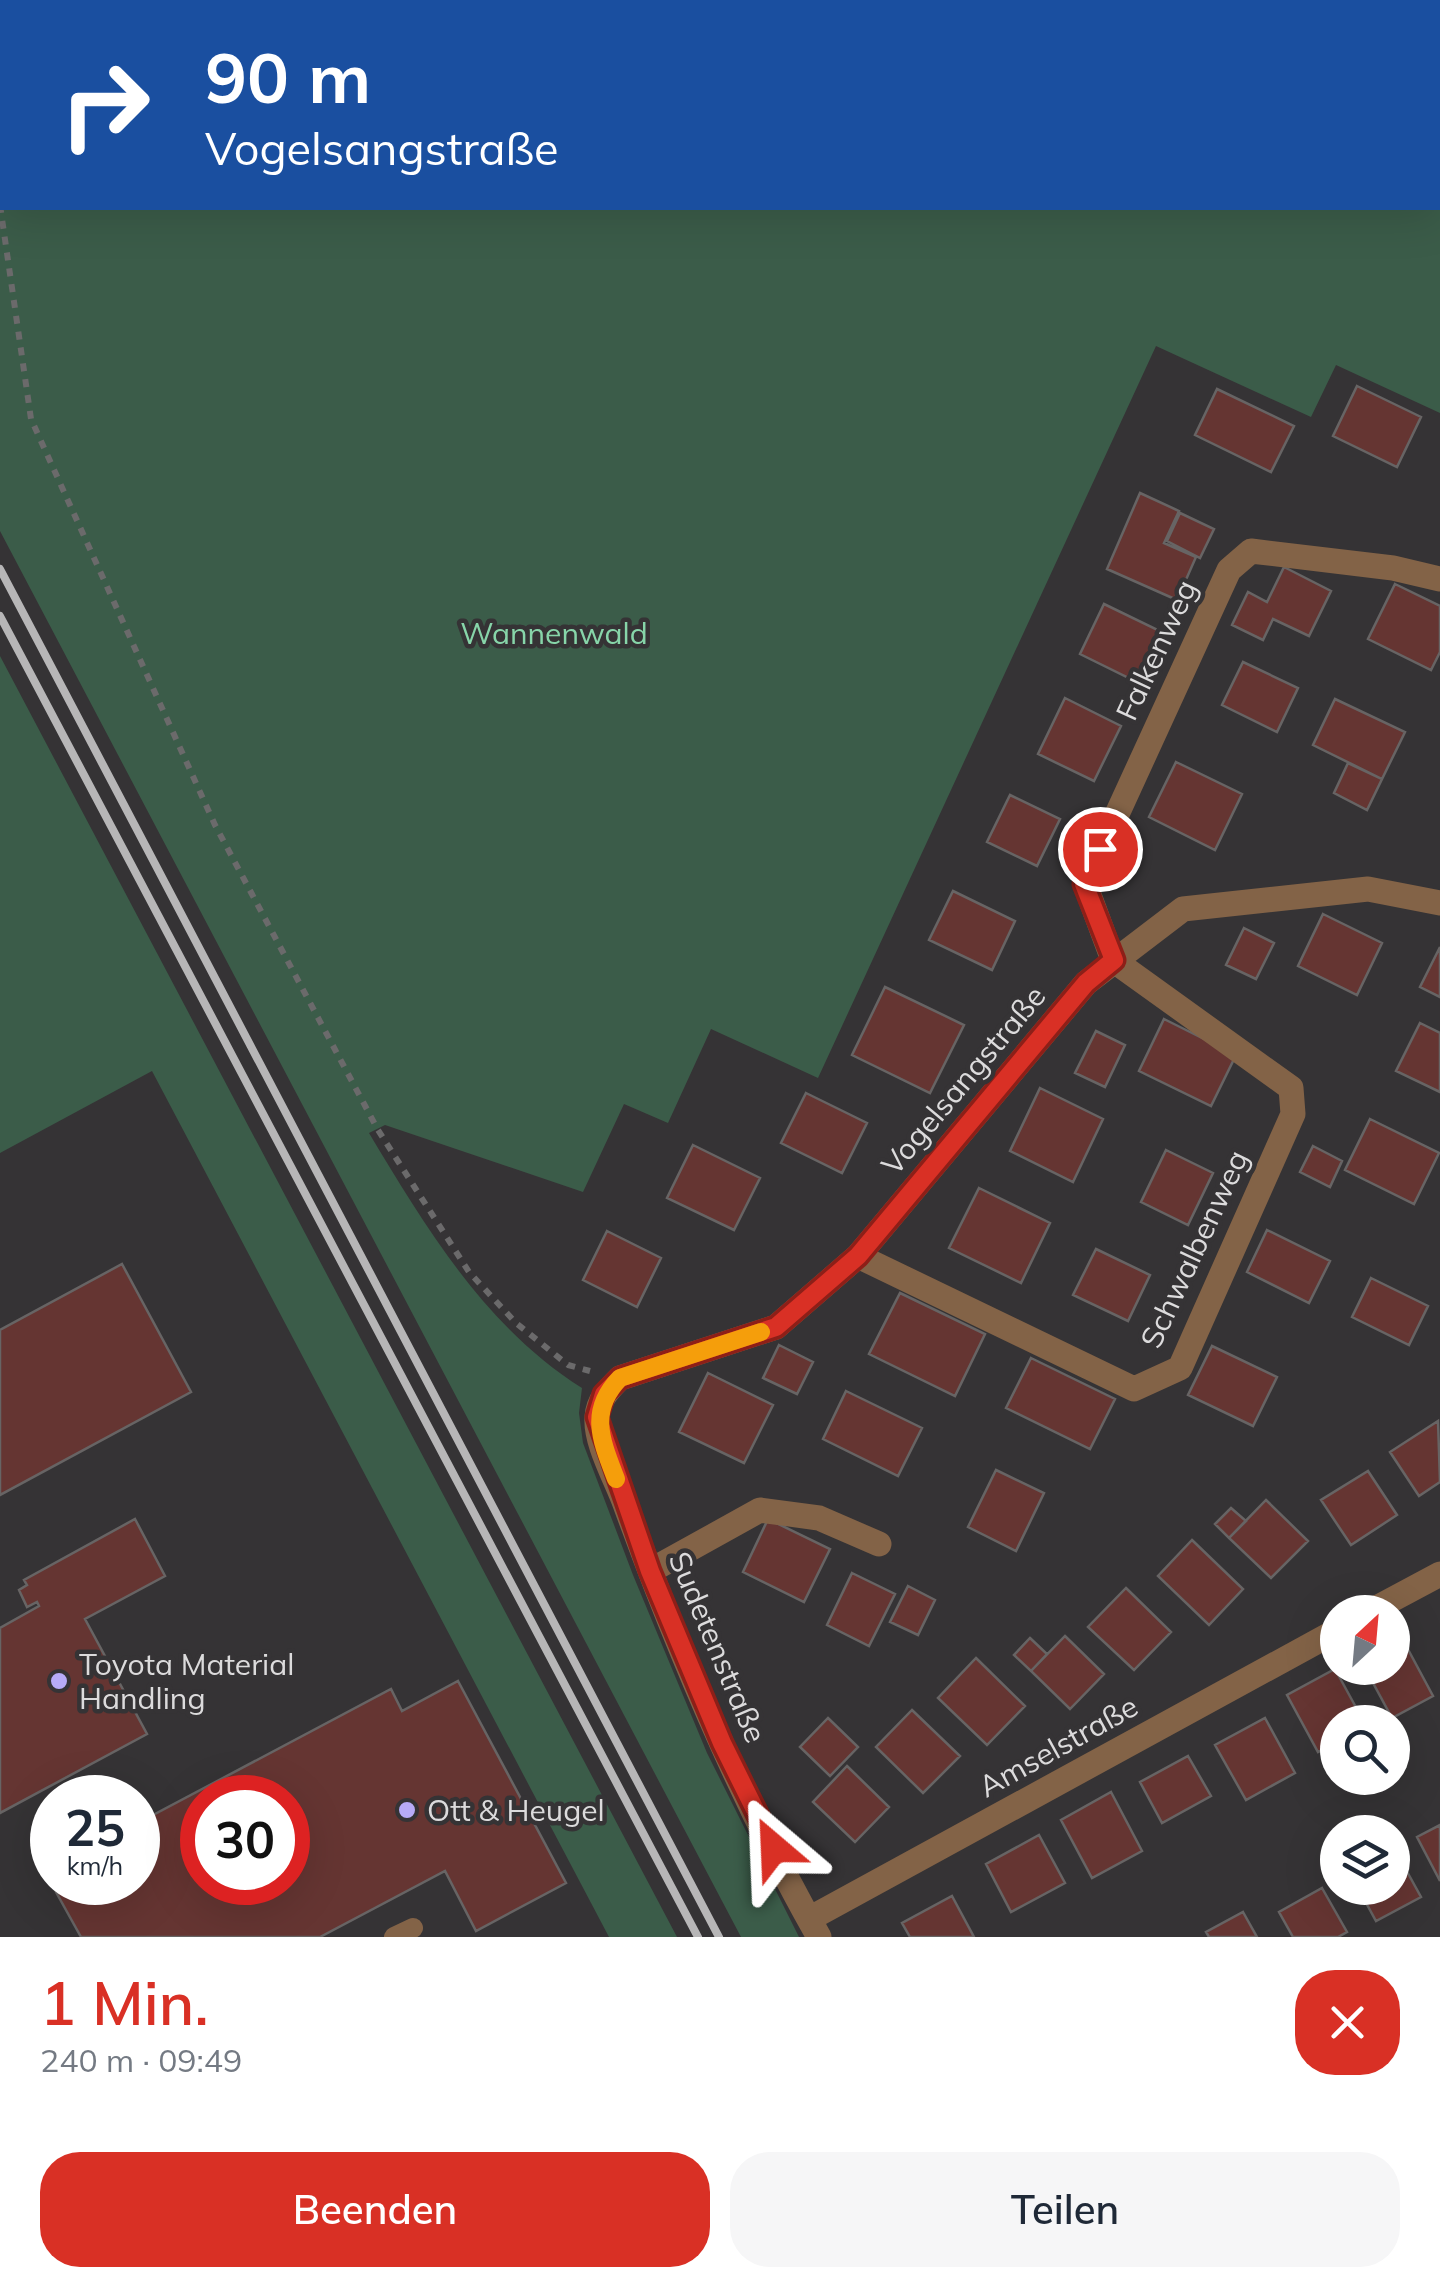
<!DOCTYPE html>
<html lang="de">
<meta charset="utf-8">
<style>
:root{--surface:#fff;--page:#f6f6f7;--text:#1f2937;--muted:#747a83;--accent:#d93025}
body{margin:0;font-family:Mulish,sans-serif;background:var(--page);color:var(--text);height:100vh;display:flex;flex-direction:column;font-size:38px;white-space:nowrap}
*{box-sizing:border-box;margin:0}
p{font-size:32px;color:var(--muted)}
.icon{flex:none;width:55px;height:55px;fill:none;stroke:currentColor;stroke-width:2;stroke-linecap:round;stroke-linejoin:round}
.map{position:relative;height:1937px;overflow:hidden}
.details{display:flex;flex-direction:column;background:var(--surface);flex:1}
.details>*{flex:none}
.hud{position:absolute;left:0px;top:0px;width:1440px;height:210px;box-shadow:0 10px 40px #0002;background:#1a4fa0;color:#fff;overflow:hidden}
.needle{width:65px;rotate:26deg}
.controls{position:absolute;left:1320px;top:1595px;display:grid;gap:20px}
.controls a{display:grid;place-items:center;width:90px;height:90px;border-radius:50%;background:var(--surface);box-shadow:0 10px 40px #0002;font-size:50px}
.speed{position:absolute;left:30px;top:1775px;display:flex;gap:20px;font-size:50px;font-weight:700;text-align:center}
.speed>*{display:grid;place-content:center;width:130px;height:130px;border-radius:50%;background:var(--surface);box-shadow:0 10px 40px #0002;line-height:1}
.speed small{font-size:25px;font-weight:400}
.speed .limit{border:15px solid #d22;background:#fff;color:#111}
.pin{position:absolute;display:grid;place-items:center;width:85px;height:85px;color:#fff;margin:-42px;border:5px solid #fff;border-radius:50%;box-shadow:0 2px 10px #0007}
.me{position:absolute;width:110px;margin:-55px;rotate:334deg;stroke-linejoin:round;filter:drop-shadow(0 0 8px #0008)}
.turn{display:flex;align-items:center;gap:35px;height:210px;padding:0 40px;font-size:45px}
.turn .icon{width:130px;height:130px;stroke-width:2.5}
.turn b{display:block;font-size:70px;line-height:85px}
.round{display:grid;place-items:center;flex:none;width:105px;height:105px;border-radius:40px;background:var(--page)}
.overview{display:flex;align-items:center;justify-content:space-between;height:170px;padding:0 40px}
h1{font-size:60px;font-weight:600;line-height:75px;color:var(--accent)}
.action{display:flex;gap:20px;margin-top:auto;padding:20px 40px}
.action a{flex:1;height:115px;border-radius:40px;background:var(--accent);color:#fff;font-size:40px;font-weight:600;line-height:115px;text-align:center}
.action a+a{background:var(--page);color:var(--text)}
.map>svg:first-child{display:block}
.green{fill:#3b5c49;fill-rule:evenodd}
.building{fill:#653532;stroke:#676464;stroke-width:2.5;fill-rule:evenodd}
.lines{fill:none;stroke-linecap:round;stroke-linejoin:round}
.path{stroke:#6b6a6b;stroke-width:6;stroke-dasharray:8 8;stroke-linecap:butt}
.lane{stroke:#836347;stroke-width:20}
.street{stroke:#836347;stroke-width:25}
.rail{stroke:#b7b6b7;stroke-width:8}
.route-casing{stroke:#8d1f18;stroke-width:25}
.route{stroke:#d93025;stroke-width:18}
.slow{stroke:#f59e0b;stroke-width:18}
.poi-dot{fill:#b7abf7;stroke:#353335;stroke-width:4}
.labels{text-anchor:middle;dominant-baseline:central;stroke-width:9;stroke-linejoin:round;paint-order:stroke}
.park-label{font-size:30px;fill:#87d5a9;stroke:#353335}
.street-label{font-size:30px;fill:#dcdbdc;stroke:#353335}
.poi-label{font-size:30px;fill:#dcdbdc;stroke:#353335;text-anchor:start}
</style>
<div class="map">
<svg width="1440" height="1937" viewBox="0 0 1440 1937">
<rect width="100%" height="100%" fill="#353335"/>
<path class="green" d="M 0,0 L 1440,0 L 1440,413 L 1336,365 L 1311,417 L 1156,346 L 818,1078 L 711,1029 L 668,1123 L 624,1104 L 583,1192 L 385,1125 L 369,1133 C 426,1228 486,1328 582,1388 L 579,1413 L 583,1443 L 633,1575 L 707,1753 L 799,1937 L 741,1937 L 0,531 ZM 2,2 L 1438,2 L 1438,208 L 2,208 Z
M 0,656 L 677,1937 L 609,1937 L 152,1071 L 0,1153 Z"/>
<path class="building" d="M 1357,386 L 1421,417 L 1397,467 L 1333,436 Z
M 1217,389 L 1294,426 L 1271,472 L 1195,435 Z
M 1140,493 L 1179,511 L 1164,543 L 1196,557 L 1177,600 L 1107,569 Z
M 1180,513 L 1214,529 L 1200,558 L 1167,541 Z
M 1284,567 L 1331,591 L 1309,636 L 1273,619 L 1263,640 L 1232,625 L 1248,592 L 1267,602 Z
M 1395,584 L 1440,606 L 1440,652 L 1431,670 L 1368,639 Z
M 1104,604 L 1164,633 L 1139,683 L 1080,654 Z
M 1243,662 L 1298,688 L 1277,732 L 1222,705 Z
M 1065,698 L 1121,726 L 1094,781 L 1038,754 Z
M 1335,699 L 1405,732 L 1382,779 L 1313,745 Z
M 1176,762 L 1242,794 L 1215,850 L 1149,817 Z
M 1348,763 L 1382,779 L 1367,810 L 1334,793 Z
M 1010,795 L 1060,819 L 1037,866 L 987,842 Z
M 953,891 L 1015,921 L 992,970 L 929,940 Z
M 1323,914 L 1382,943 L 1357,995 L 1298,966 Z
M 1244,928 L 1274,943 L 1256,979 L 1226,965 Z
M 1440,947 L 1440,997 L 1420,987 Z
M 885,987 L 964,1025 L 930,1093 L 852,1055 Z
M 1164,1019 L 1236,1055 L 1211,1106 L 1139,1071 Z
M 1420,1023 L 1440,1033 L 1440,1092 L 1396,1071 Z
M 1096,1031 L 1125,1045 L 1105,1087 L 1075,1073 Z
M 1040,1088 L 1103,1119 L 1073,1182 L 1010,1151 Z
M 806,1093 L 867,1123 L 842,1173 L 781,1143 Z
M 1370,1119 L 1439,1153 L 1414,1204 L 1345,1170 Z
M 693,1145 L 760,1178 L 734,1230 L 667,1198 Z
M 1313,1146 L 1342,1161 L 1330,1187 L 1300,1172 Z
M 1166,1150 L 1213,1173 L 1188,1225 L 1141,1202 Z
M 979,1188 L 1050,1223 L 1021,1283 L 949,1248 Z
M 1267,1230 L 1330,1261 L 1309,1303 L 1247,1272 Z
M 607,1231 L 661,1258 L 637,1307 L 583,1280 Z
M 1096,1249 L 1150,1275 L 1128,1321 L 1073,1295 Z
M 122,1264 L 191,1392 L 0,1495 L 0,1330 Z
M 1371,1278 L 1428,1306 L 1409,1345 L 1352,1317 Z
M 900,1293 L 985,1334 L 955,1396 L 869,1354 Z
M 779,1345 L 813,1362 L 797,1394 L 763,1378 Z
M 1212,1346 L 1277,1377 L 1253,1426 L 1188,1395 Z
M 1031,1358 L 1115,1399 L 1090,1449 L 1006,1408 Z
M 708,1373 L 773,1405 L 744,1463 L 679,1432 Z
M 846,1391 L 922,1428 L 898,1476 L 823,1439 Z
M 1438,1421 L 1440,1482 L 1419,1496 L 1390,1452 Z
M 996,1470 L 1044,1493 L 1016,1551 L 968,1527 Z
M 1368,1471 L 1397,1515 L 1351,1545 L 1321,1500 Z
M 1266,1500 L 1308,1541 L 1271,1578 L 1229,1538 Z
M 1231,1508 L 1246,1521 L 1229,1538 L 1215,1524 Z
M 135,1519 L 165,1576 L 85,1619 L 147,1734 L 0,1813 L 0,1628 L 39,1606 L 37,1602 L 27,1607 L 19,1590 L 27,1585 L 24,1580 Z
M 768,1519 L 830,1549 L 804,1602 L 743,1572 Z
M 1192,1540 L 1243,1589 L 1209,1625 L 1158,1576 Z
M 852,1573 L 895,1594 L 869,1646 L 827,1625 Z
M 908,1586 L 935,1600 L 918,1635 L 890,1622 Z
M 1126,1588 L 1171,1632 L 1134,1670 L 1088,1627 Z
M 1065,1636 L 1104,1674 L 1070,1709 L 1031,1671 Z
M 1030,1638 L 1047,1654 L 1031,1671 L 1014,1655 Z
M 1403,1640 L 1433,1696 L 1392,1718 L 1365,1668 L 1392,1668 L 1392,1646 Z
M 976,1658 L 1025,1706 L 987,1745 L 938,1698 Z
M 1335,1669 L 1364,1722 L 1338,1722 L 1338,1742 L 1318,1752 L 1287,1695 Z
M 458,1681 L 566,1883 L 476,1931 L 445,1871 L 320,1937 L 81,1937 L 56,1892 L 73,1882 L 138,1882 L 138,1823 L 391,1689 L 402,1711 ZM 202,1798 L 288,1798 L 288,1882 L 202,1882 Z
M 912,1710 L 960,1756 L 923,1793 L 876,1747 Z
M 828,1718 L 858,1747 L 830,1776 L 800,1747 Z
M 1265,1718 L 1295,1773 L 1246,1800 L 1215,1745 Z
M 1188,1756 L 1211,1796 L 1162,1823 L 1140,1782 Z
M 847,1766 L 889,1807 L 855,1842 L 813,1802 Z
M 1111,1792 L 1142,1851 L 1092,1878 L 1061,1820 Z
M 1440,1825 L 1440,1881 L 1417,1837 Z
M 1039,1835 L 1065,1883 L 1011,1912 L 986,1864 Z
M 1394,1848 L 1421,1897 L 1376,1921 L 1358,1888 L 1392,1888 Z
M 1322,1888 L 1347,1932 L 1338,1937 L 1293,1937 L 1279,1912 Z
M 952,1896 L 974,1937 L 910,1937 L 902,1923 Z
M 1243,1912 L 1257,1937 L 1209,1937 L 1206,1932 Z"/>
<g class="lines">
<path class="path" d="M 242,2 L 245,0
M 0,205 L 31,419 L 215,825 L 378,1130 L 469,1272 L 516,1323 L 568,1365 L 590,1371"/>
<path class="lane" d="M 394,1937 L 413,1928"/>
<path class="street" d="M 858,1256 L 1134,1389 L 1180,1368 L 1293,1114 L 1291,1088 L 1113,960 L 1085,884 L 1229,570 L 1251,551 L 1393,568 L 1440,579
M 650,1571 L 760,1510 L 819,1518 L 879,1544
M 1369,1612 L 1440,1574
M 809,1919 L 1338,1630
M 819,1937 C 741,1800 679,1652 625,1504 C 616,1479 595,1443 597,1417 C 598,1400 609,1389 620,1378 L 776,1327 L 858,1256 L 1086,983 L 1183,909 L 1368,889 L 1440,903"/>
<path class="rail" d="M 0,569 L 719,1937
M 0,616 L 698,1937"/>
</g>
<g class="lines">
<g class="route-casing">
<path id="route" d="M 774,1848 L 722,1743 L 650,1571 L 597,1417 L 604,1394 L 620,1378 L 776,1327 L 858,1256 L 1086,983 L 1114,960 L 1084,884 L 1100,849"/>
</g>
<use href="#route" class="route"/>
<path class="slow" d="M 616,1479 C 601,1440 588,1411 620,1378 L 761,1332"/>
</g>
<g class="poi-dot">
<circle cx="59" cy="1681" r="10"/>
<circle cx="407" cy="1810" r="10"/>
</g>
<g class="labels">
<g class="park-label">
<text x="554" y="633">Wannenwald</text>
</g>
<g class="street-label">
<text transform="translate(1156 650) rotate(-65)">Falkenweg</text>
<text transform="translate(963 1080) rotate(-50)">Vogelsangstraße</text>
<text transform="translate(1194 1249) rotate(-65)">Schwalbenweg</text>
<text transform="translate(718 1647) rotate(67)">Sudetenstraße</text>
<text transform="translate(1058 1746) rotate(-29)">Amselstraße</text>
</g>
<g class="poi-label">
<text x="79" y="1664">Toyota Material<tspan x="79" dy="34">Handling</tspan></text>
<text x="427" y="1810">Ott &amp; Heugel</text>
</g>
</g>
</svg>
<div class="controls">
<a><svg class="needle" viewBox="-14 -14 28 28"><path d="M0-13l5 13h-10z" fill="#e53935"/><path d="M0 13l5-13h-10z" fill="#747a83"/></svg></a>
<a><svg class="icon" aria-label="search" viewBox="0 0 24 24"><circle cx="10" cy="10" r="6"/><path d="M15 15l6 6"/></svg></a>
<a><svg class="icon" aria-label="layers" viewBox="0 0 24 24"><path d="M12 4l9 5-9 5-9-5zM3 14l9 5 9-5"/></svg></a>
</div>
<div class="speed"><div>25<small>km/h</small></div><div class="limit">30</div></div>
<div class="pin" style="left:1100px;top:849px;background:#d93025"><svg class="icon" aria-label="arrive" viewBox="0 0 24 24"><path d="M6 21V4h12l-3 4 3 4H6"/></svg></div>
<svg class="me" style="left:774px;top:1848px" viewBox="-20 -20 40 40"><path d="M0-17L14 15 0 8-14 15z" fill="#d93025" stroke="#fff" stroke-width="4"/></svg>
<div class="hud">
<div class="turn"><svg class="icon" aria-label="right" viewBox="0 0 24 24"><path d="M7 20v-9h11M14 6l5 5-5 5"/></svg><div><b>90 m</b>Vogelsangstraße</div></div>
</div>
</div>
<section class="details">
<div class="overview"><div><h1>1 Min.</h1><p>240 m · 09:49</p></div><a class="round" style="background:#d93025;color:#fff"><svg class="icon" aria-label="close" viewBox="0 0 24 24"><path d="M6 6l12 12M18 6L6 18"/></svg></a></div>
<div class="action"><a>Beenden</a><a>Teilen</a></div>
</section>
